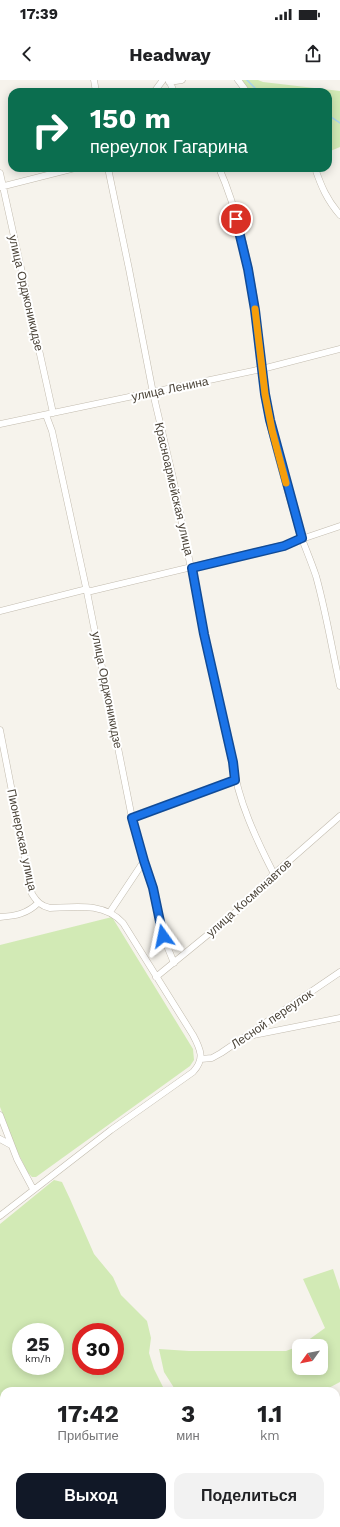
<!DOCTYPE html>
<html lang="ru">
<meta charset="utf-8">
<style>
:root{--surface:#fff;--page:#f2f2f2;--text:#202124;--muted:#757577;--accent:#111827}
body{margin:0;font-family:"Work Sans",sans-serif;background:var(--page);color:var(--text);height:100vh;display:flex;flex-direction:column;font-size:15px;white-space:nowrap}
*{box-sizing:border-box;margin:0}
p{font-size:13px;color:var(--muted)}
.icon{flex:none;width:22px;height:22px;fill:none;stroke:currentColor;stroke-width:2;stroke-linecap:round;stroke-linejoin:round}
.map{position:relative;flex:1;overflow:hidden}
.drawer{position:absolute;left:0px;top:1307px;width:340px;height:140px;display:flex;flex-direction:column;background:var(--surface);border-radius:12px 12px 0 0;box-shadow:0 2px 10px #0003}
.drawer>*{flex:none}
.top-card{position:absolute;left:8px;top:8px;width:324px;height:84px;border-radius:12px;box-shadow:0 2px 10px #0003;background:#0b6e4f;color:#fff;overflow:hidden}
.needle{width:26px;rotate:237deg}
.tools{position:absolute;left:292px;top:1259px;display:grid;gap:8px}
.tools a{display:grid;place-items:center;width:36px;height:36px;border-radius:8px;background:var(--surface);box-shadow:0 2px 10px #0003;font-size:20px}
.speed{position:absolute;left:12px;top:1243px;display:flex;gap:8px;font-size:20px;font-weight:700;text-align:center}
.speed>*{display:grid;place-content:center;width:52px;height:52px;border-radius:50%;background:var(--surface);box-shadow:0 2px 10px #0003;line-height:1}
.speed small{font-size:10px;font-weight:400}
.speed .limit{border:6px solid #d22;background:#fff;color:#111}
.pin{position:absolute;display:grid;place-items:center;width:34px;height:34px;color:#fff;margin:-17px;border:2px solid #fff;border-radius:50%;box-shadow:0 1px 4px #0007}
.me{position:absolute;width:44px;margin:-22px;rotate:348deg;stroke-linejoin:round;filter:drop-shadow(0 0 3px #0008)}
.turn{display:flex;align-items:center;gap:14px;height:84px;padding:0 16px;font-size:18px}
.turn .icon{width:52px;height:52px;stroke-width:2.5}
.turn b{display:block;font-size:28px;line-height:34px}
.eta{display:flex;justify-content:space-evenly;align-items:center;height:68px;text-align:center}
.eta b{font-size:24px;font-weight:700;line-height:28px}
.cta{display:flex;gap:8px;margin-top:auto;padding:8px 16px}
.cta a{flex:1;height:46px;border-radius:12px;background:var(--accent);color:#fff;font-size:16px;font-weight:700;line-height:46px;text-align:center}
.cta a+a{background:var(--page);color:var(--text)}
.status{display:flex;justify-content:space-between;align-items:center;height:28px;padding:0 20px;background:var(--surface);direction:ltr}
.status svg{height:11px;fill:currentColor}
header{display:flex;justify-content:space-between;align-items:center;height:52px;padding:0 16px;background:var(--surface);font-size:18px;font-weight:700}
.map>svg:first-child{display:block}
.green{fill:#d2eab5;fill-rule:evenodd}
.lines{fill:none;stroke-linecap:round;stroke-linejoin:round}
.stream{stroke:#a9d4f2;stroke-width:1.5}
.minor-casing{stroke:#c2bbae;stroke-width:7}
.minor{stroke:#fff;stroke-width:6}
.route-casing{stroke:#114b97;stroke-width:10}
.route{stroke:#1a73e8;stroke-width:7}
.slow{stroke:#f59e0b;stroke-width:7}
.labels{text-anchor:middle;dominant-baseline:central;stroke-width:4;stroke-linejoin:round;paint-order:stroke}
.street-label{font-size:12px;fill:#4b4439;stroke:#fff}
</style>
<div class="status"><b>17:39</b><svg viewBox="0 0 49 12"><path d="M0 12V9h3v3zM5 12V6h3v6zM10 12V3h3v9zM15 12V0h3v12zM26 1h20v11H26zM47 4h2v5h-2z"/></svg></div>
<header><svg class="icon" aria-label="back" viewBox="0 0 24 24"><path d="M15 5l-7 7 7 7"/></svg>Headway<svg class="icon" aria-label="share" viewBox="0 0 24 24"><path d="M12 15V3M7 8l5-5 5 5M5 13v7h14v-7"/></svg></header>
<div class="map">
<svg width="340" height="1447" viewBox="0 0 340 1447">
<rect width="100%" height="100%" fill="#f6f3ec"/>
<path class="green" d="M 242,0 L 258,0 L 263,2 L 340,11 L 340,67 L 328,72 L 328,12 L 249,12 Z
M 112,837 L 193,969 L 194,980 L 190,986 L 36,1097 L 32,1097 L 28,1093 L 17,1071 L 0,1027 L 0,865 Z
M 54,1100 L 62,1102 L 70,1119 L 94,1174 L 113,1197 L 121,1215 L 147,1241 L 151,1258 L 149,1273 L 154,1289 L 165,1311 L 4,1311 L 4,1389 L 0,1391 L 0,1144 ZM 21,1252 L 55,1252 L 55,1286 L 21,1286 ZM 81,1252 L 115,1252 L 115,1286 L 81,1286 Z
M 333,1189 L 340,1210 L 340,1302 L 323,1311 L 176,1311 L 164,1292 L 159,1269 L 189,1271 L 286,1271 L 299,1266 L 299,1288 L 321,1288 L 321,1266 L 300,1266 L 325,1248 L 303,1199 Z"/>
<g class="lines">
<path class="stream" d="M 247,0 L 259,12
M 328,35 L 340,43"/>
<g class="minor-casing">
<path id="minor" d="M 94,0 L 96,12
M 169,0 L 174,12
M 238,0 L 247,12
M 169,2 L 182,0
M 154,12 L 163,0
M 108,88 L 129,189 L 153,313 L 173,398 L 204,554 L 233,682 C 237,719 257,761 274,794
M 219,88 C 237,128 250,187 256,231 C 260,267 262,304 269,340 C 278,380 290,420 302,459 C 307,472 312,484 316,496 C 326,532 332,569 340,606
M 315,88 C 321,106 327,120 340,135
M 0,93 L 53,333
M 0,107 L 75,88
M 46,335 L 52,351 L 87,512 L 132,738 L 144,781 L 153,807 L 163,856 L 174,883
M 0,344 L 262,289 L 340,269
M 87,512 L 284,465 L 340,446
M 0,531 L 87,509
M 0,650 L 32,814 C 37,822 41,826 50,828 C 75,827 104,822 123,843 L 193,955 C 201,970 205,979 193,992 L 111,1050 L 0,1136
M 132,738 L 235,700
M 110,832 L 144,781
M 0,837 C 15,836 27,834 38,823
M 156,897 L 238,830 L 274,794 L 340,736
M 249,956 L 340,938
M 201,979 L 212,978 L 221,973 L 340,892
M 0,1035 L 17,1079 L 33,1109
M 0,1059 L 11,1065"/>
</g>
<use href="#minor" class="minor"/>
</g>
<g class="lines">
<g class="route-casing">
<path id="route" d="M 163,856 L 153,808 L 144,781 L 132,738 L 235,700 L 233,682 L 204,554 L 192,488 L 284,466 L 302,458 L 270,340 L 265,314 L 255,230 L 248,189 L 236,139"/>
</g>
<use href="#route" class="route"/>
<path class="slow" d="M 255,229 L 265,314 L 272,350 L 286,403"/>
</g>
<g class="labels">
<g class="street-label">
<text transform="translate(26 213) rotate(77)">улица Орджоникидзе</text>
<text transform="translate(170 309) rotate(-12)">улица Ленина</text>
<text transform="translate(174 409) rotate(77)">Красноармейская улица</text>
<text transform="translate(107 610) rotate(79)">улица Орджоникидзе</text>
<text transform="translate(22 760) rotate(78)">Пионерская улица</text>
<text transform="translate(249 818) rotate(-42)">улица Космонавтов</text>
<text transform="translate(272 939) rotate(-34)">Лесной переулок</text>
</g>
</g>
</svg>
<div class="tools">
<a><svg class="needle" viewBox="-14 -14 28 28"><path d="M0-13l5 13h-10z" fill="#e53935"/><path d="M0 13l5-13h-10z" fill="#757577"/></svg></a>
</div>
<div class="speed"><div>25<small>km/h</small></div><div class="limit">30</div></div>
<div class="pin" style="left:236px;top:139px;background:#d93025"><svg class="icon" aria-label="arrive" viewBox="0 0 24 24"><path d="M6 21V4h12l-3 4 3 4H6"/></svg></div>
<svg class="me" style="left:163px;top:856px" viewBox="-20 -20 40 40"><path d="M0-17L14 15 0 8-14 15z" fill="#1a73e8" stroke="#fff" stroke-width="4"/></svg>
<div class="top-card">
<div class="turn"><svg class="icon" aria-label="right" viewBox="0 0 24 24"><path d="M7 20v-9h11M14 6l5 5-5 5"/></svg><div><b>150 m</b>переулок Гагарина</div></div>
</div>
<section class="drawer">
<div class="eta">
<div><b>17:42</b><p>Прибытие</p></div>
<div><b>3</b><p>мин</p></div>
<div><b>1.1</b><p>km</p></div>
</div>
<div class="cta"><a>Выход</a><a>Поделиться</a></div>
</section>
</div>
